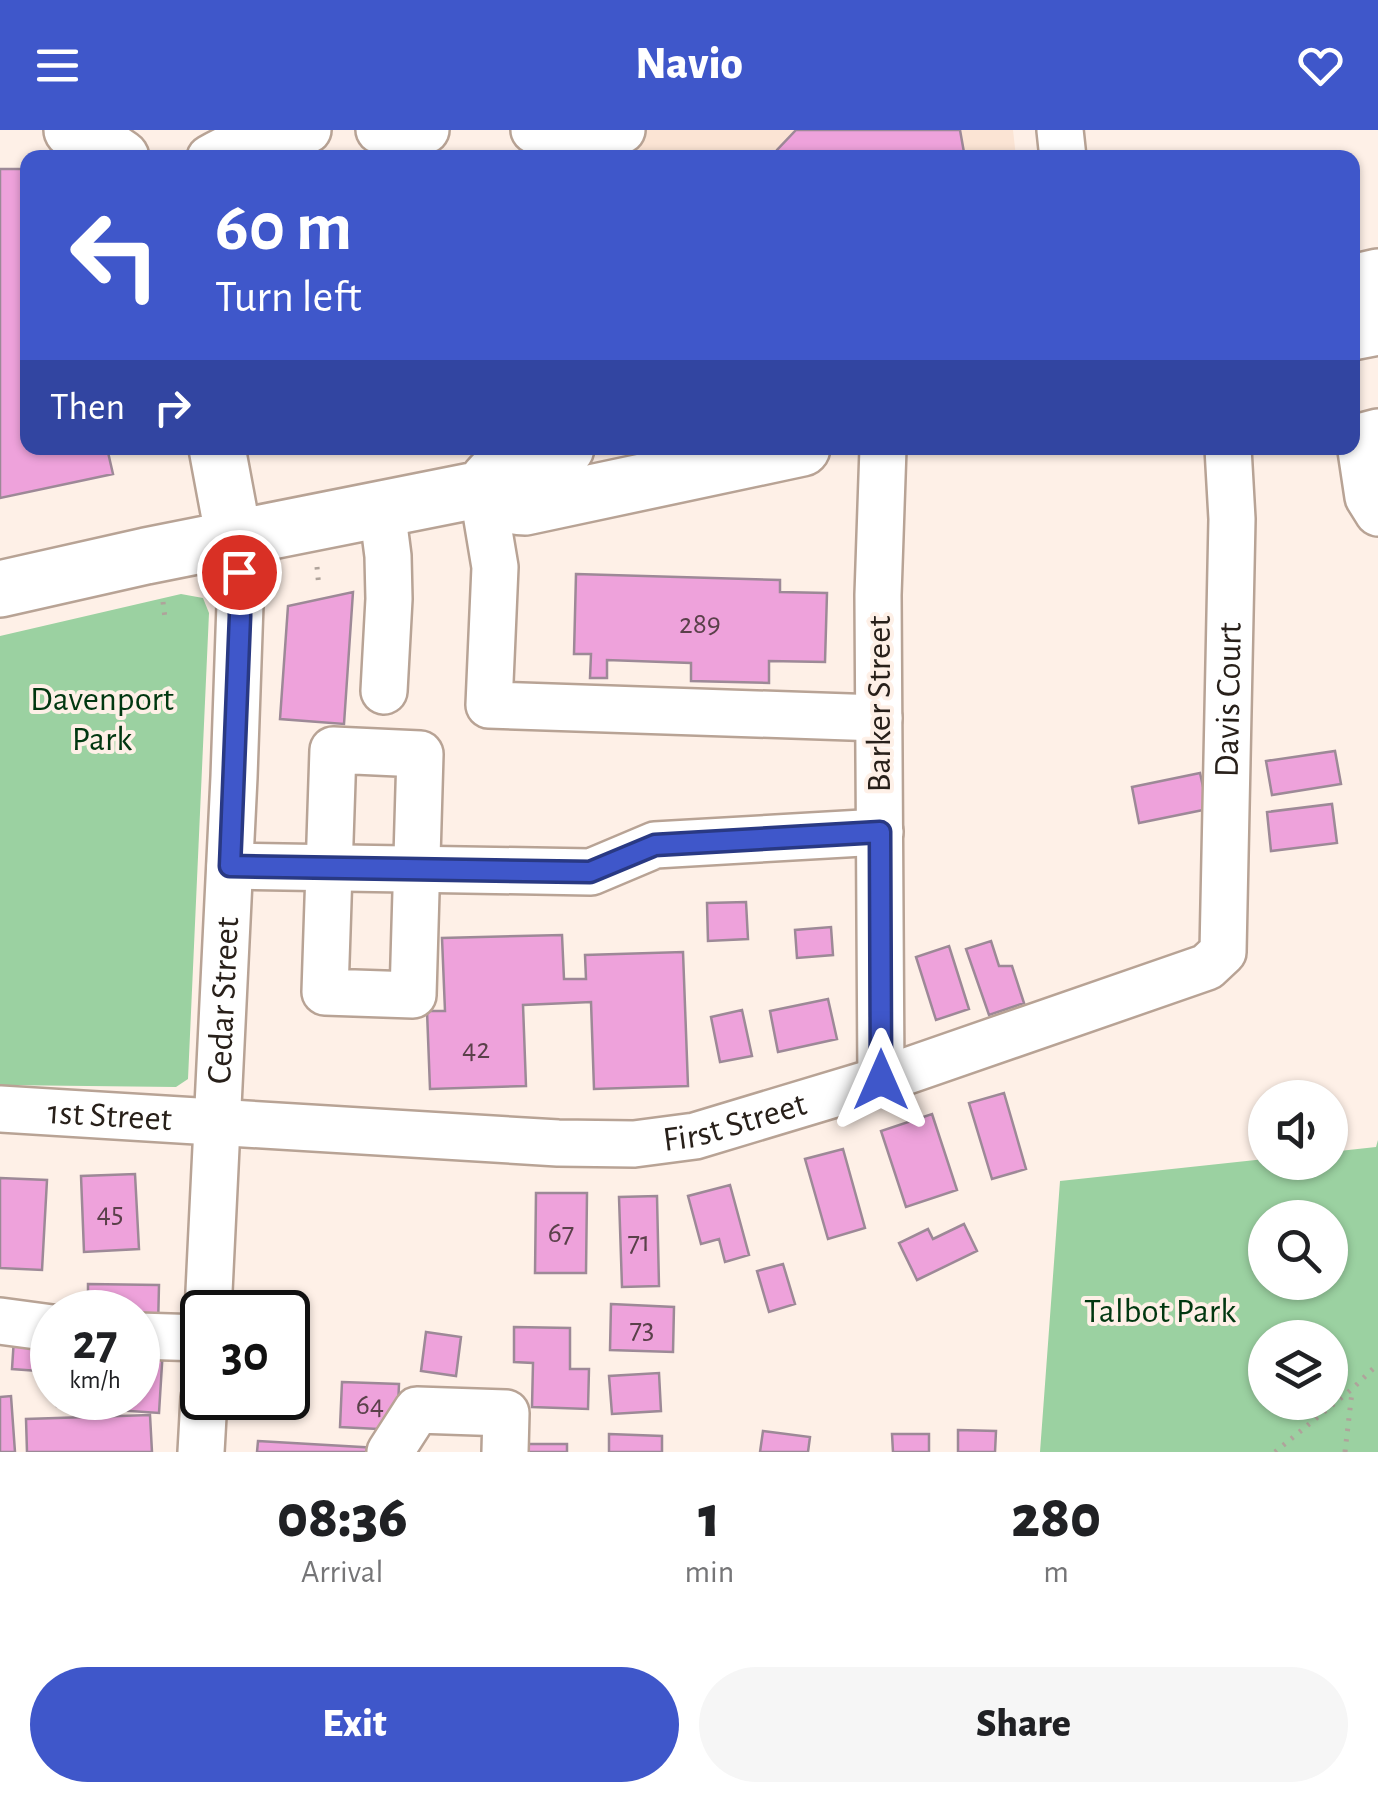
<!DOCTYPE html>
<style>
:root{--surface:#fff;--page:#f6f6f6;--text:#202124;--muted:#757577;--accent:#3f57ca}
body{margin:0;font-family:"Alegreya Sans",sans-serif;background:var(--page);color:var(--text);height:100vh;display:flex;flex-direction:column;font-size:38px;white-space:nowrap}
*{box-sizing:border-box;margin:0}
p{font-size:32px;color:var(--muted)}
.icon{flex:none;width:55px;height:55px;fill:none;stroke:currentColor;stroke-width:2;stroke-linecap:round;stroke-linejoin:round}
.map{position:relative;height:1322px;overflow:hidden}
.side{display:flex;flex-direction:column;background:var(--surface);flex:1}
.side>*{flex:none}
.banner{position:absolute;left:20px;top:20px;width:1340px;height:305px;border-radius:20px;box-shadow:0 2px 8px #0004;background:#3f57ca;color:#fff;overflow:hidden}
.tools{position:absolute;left:1248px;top:950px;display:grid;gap:20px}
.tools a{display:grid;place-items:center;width:100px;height:100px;border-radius:50%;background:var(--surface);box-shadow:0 2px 8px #0004;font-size:50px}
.speed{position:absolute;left:30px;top:1160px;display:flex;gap:20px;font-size:50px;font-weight:700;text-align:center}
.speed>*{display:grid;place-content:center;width:130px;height:130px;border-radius:50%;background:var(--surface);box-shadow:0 2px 8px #0004;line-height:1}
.speed small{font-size:25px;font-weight:400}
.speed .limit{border:5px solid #111;border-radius:15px;background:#fff;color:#111}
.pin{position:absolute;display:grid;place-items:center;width:85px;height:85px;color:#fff;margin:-42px;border:5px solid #fff;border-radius:50%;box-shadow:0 2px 10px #0007}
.me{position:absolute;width:110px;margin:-55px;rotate:0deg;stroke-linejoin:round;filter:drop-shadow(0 0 8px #0008)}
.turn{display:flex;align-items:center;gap:35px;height:210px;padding:0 30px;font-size:45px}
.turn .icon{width:130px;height:130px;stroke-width:2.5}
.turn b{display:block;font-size:70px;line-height:85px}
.then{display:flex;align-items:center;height:95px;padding:0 30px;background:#0003;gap:20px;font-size:38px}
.eta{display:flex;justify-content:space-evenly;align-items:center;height:170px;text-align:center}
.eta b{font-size:60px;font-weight:800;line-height:70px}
.action{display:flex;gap:20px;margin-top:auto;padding:20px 30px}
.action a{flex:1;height:115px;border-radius:60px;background:var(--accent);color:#fff;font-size:40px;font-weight:800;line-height:115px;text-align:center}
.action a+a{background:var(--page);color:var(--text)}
header{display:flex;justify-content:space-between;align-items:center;height:130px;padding:0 30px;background:var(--accent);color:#fff;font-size:45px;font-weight:800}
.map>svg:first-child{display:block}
.built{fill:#fbe4d4}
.green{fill:#9bd1a1;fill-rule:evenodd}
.building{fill:#eea2db;stroke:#9d8997;stroke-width:2.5}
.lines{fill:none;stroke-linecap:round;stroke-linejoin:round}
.minor-casing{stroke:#b8a395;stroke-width:50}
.major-casing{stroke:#b8a395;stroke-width:60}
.path{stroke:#afa39b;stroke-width:5;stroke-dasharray:2.5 8;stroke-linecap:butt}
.minor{stroke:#fff;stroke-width:45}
.major{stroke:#fff;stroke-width:55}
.route-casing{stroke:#293983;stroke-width:25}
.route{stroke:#3f57ca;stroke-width:18}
.labels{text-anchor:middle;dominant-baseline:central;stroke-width:8;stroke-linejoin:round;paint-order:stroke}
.number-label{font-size:30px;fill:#5a404a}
.park-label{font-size:35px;fill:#003710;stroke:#fef0e7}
.street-label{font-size:35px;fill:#28201a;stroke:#fef0e7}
</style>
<header><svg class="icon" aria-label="menu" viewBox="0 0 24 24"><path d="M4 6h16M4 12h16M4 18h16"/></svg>Navio<svg class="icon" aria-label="heart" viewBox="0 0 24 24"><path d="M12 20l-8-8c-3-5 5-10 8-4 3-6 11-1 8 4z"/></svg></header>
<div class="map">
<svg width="1378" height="1322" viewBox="0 0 1378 1322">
<rect width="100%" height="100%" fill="#fef0e7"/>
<path class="built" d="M 569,0 L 1013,0 L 1016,27 L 446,28 L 476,21 L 567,24 Z"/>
<path class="green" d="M 181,464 L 203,468 L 209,483 L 188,949 L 176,957 L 0,955 L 0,506 Z
M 1378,1010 L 1378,1322 L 1040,1322 L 1060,1051 L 1265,1029 L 1265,1032 L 1330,1032 L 1330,1022 L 1376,1017 ZM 1265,1088 L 1330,1088 L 1330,1152 L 1265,1152 ZM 1265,1208 L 1330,1208 L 1330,1272 L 1265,1272 Z"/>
<path class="building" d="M 796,0 L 960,0 L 965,28 L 778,28 L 777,20 Z
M 0,39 L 28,39 L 28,318 L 107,318 L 113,344 L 0,368 Z
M 576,444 L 780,450 L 780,462 L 827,463 L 825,532 L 769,531 L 769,553 L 691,551 L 691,533 L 607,530 L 607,548 L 590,548 L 591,524 L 574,524 Z
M 353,462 L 344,594 L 280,589 L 288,476 Z
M 1335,621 L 1341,654 L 1272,665 L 1266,631 Z
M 1200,643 L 1208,679 L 1139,693 L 1132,657 Z
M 1332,674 L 1337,713 L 1271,721 L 1267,682 Z
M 746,772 L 748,809 L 708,811 L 707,773 Z
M 831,797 L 833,825 L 797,828 L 795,800 Z
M 562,805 L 564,849 L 586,849 L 585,825 L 683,822 L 688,956 L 594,959 L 591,872 L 523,875 L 526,956 L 430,959 L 427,881 L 445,881 L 442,808 Z
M 991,811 L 999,836 L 1012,836 L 1024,873 L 989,885 L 966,819 Z
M 949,816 L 969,879 L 936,890 L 916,827 Z
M 828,869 L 837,909 L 778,922 L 770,881 Z
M 742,880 L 752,926 L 720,932 L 711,887 Z
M 1004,963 L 1026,1039 L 992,1049 L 969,973 Z
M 932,984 L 957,1060 L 906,1077 L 881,1001 Z
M 843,1019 L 865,1098 L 828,1109 L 805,1029 Z
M 135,1044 L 139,1119 L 84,1122 L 81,1046 Z
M 0,1048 L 47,1050 L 42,1140 L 0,1138 Z
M 730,1055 L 749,1125 L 725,1132 L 719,1109 L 701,1114 L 688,1066 Z
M 536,1063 L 587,1063 L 586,1143 L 535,1143 Z
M 657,1066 L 659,1156 L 622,1157 L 619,1067 Z
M 964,1094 L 977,1121 L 917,1150 L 899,1113 L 928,1099 L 933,1109 Z
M 783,1134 L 795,1174 L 769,1182 L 757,1141 Z
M 88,1154 L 159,1155 L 158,1198 L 138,1197 L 138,1182 L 88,1182 Z
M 611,1174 L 674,1177 L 673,1222 L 610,1220 Z
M 514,1197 L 570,1198 L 570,1239 L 589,1239 L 588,1279 L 532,1277 L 533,1233 L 514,1232 Z
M 426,1202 L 461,1207 L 456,1246 L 421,1241 Z
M 14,1208 L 52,1211 L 52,1242 L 12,1239 Z
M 138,1217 L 163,1218 L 159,1283 L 57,1276 L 58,1268 L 138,1268 Z
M 659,1243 L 661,1281 L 612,1284 L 609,1246 Z
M 342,1252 L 399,1254 L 397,1300 L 340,1297 Z
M 11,1266 L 15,1322 L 0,1322 L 0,1267 Z
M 150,1285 L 152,1322 L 27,1322 L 26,1289 Z
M 958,1300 L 996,1301 L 995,1322 L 958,1322 Z
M 763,1301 L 810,1307 L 808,1322 L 760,1322 Z
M 609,1304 L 662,1306 L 662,1322 L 609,1322 Z
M 892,1304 L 929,1304 L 929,1322 L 893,1322 Z
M 258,1311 L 378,1318 L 378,1322 L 257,1322 Z
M 528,1314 L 567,1314 L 567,1322 L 528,1322 Z"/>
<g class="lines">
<g class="minor-casing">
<g id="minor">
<path d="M 379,0 L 426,0"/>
<path d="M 534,0 L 592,4 L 622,0"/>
<path d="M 1060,0 L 1063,28"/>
<path d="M 210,28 C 242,10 271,1 308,0"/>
<path d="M 1378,302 L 1359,307 L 1368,367 L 1378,383"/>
<path d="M 482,359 L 495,437 L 489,575 L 879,588"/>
<path d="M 382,379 L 388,426 L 389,469 L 384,561"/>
<path d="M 333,620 L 420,624 L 413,865 L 325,862 Z"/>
<path d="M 230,736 L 591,742 L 655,715 L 880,702"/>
<path d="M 881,950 L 878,465 L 883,318"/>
<path id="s1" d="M 0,979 L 558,1013 L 634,1014 L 695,1006 L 881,950 L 1207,837 L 1223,822 L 1232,389 L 1228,318"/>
<path id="s2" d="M 208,1182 L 234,647 L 240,474 L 234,409"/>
<path d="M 0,1191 L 52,1198"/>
<path d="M 138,1206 L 202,1208"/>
<path d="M 201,1322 L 204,1268"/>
<path d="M 390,1322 L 417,1280 L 506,1283 L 505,1322"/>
</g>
</g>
<g class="major-casing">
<path id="major" d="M 72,0 L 99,13 L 121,28
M 1352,153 L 1378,147
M 1352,202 L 1378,197
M 217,318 L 234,409
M 482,359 C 496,370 508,377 525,377 L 802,318
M 0,459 L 146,426 L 482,359 C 504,325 530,325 566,318"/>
</g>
<path class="path" d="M 317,437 L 319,458
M 163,472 L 165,488
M 1275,1322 L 1352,1259 L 1378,1234
M 1345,1322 L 1352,1262"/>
<use href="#minor" class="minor"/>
<use href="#major" class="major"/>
</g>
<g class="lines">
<g class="route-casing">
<path id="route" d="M 239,442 L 240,486 L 230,736 L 590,742 L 655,715 L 880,702 L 881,950"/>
</g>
<use href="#route" class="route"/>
</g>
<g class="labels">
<g class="number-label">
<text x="700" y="494">289</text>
<text x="476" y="919">42</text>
<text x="110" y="1083">45</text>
<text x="561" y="1103">67</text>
<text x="639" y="1112">71</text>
<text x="642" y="1199">73</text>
<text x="370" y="1275">64</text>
</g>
<g class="park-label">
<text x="102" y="569">Davenport<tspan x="102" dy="40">Park</tspan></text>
<text x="1160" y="1181">Talbot Park</text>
</g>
<g class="street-label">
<text stroke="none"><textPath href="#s1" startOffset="1510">Davis Court</textPath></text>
<text transform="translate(879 574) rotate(-90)">Barker Street</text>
<text stroke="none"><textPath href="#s2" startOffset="312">Cedar Street</textPath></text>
<text stroke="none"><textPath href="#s1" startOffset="110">1st Street</textPath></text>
<text stroke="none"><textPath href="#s1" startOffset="738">First Street</textPath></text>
</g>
</g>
</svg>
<div class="tools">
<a><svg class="icon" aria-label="sound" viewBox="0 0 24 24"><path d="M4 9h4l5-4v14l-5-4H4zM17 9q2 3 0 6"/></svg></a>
<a><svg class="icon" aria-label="search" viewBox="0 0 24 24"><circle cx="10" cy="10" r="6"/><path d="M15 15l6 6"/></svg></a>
<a><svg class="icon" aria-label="layers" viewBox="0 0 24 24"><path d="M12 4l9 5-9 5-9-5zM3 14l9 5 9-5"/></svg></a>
</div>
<div class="speed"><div>27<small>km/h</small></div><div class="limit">30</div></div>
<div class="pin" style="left:239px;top:442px;background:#d93025"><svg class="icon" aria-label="arrive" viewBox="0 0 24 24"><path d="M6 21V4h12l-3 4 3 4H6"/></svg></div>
<svg class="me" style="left:881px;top:950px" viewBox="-20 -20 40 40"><path d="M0-17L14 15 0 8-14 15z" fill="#3f57ca" stroke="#fff" stroke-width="4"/></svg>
<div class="banner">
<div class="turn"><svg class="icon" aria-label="left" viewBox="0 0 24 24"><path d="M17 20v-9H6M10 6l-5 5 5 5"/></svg><div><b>60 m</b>Turn left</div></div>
<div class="then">Then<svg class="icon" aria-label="right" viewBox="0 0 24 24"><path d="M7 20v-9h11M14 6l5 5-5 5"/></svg></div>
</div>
</div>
<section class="side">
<div class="eta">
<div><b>08:36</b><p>Arrival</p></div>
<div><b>1</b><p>min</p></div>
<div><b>280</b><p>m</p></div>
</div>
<div class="action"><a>Exit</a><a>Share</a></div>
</section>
